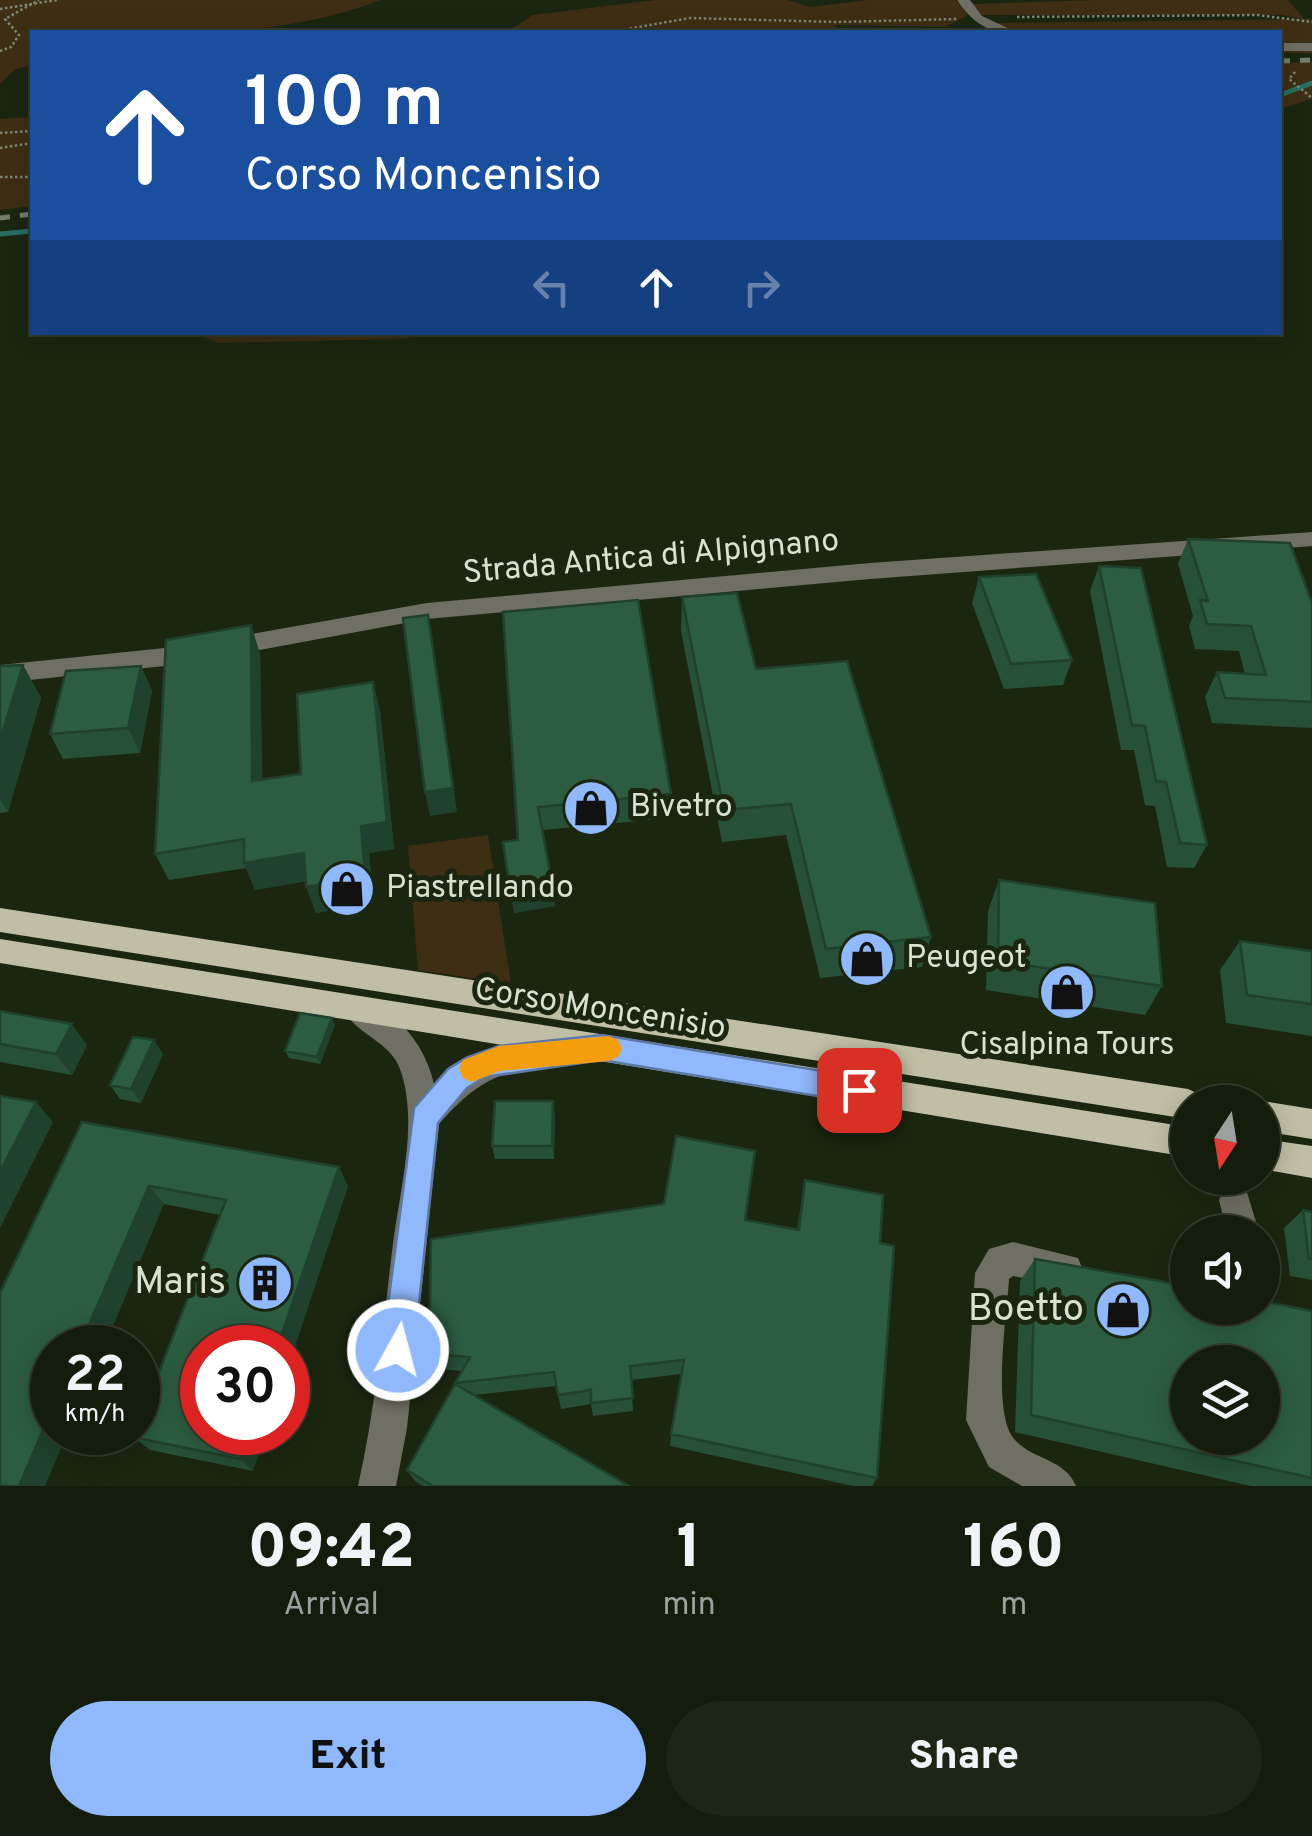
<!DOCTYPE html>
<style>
:root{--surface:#141c0c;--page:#1d2515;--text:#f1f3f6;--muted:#9da19d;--line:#333a2d;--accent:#8fb8fd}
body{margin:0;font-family:Overpass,sans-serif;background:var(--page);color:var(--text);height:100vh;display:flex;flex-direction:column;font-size:38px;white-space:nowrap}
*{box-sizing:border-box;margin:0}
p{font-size:32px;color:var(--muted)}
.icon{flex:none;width:55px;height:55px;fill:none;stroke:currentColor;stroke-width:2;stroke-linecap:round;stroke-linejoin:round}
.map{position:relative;height:1486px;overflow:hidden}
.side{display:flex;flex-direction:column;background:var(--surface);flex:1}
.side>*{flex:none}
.hud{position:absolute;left:30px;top:30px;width:1252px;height:305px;border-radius:0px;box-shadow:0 5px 25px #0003,0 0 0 2px var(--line);background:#1a4fa0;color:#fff;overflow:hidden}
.needle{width:65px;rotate:192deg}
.tools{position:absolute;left:1170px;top:1085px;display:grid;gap:20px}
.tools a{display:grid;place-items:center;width:110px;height:110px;border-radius:50%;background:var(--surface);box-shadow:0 5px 25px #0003,0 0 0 2px var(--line);font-size:50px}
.speed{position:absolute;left:30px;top:1325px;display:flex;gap:20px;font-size:50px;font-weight:700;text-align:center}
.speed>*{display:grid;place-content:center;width:130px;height:130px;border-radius:50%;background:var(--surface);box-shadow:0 5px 25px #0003,0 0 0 2px var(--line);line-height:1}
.speed small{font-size:25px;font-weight:400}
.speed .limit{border:15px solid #d22;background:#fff;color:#111}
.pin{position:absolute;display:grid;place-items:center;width:85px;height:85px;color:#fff;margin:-42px;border-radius:20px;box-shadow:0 5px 15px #0006}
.me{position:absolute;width:110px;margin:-55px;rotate:7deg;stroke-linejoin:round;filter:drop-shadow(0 0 8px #0008)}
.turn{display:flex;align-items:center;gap:35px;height:210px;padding:0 50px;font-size:45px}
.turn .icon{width:130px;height:130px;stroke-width:2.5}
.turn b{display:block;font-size:70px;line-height:85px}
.lanes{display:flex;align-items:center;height:95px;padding:0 50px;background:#0003;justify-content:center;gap:50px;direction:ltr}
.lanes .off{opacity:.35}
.eta{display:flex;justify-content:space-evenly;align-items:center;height:170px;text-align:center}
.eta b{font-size:60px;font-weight:800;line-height:70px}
.primary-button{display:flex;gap:20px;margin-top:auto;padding:20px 50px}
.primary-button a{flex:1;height:115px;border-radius:60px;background:var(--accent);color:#111;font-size:40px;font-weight:800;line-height:115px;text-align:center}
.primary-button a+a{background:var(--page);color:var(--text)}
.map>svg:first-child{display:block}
.green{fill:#3e2e13}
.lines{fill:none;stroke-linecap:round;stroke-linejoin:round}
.stream{stroke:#286e64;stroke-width:5}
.path{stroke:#7e8775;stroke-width:2.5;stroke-dasharray:2.5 2.5;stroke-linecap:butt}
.minor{fill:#706f63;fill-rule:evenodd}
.major{fill:#c0bea4;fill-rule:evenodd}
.rail{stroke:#737d6a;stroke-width:5;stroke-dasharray:10 10;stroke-linecap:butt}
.wall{fill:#265037}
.shaded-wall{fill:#1f412d}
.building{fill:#2c5d40;stroke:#1f412d;stroke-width:2.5;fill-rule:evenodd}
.route{fill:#8fb8fd;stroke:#5d78a4;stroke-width:2.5}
.slow{fill:#f59e0b}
.labels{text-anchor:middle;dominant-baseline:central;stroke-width:10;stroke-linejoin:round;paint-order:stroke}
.street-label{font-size:32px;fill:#d9e1d2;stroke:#1b2610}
.poi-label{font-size:32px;fill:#d9e1d2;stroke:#1b2610;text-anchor:start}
.near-poi-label{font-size:38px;fill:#d9e1d2;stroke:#1b2610;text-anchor:end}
</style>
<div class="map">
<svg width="1312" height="1486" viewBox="0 0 1312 1486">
<rect width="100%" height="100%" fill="#1b2610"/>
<path class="green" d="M 0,0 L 380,0 C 271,43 148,32 32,32 L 32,65 L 16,69 L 0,84 Z
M 655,0 L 788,0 L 810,7 L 868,0 L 956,0 L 968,15 L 946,27 L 835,25 L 839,32 L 507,32 L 533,15 Z
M 1096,0 L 1288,0 L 1304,19 L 1312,19 L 1312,53 L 1280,53 L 1280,32 L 1015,32 L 990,23 L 1302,19 L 1282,15 L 981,15 L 973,4 Z
M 1312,62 L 1312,99 L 1280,109 L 1280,63 Z
M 32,117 L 32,206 L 0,210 L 0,119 Z
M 194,333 L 456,333 L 397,339 L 219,343 Z
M 488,835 L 511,984 L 418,970 L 408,846 Z"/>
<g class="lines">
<path class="stream" d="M 1280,95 L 1312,83
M 0,234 L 32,231"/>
<path class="path" d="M 0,9 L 57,0
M 1017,17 L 1257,15 L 1312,22
M 610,32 L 690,18 L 836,22 L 958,19
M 0,51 L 11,47 L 19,35 L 5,19 L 39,0
M 1295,72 L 1289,79 L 1312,98
M 0,133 L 32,131
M 0,148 L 32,143
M 0,177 L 32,177"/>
<path class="minor" d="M 957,0 L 970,0 L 982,16 L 1016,32 C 988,34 972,22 957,0 Z
M 1280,43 L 1312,43 L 1312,51 L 1280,51 Z
M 1312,532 L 1312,546 L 870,579 L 427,619 L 184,664 L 0,683 L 0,665 L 184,646 L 427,603 L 870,563 Z
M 358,996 C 397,1011 425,1044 434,1084 C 479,1044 527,1041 585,1035 L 596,1039 L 600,1049 L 596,1059 L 585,1063 C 513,1070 489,1067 439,1124 L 407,1428 L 396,1486 L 358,1486 C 376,1406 383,1325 393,1243 C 400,1189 419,1122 400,1069 C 390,1041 355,1034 343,1009 L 348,1000 Z
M 1235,1184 L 1246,1189 L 1259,1232 L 1227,1232 L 1219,1200 L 1224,1189 Z
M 1013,1242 L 1078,1258 L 1083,1270 L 1078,1282 L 1066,1287 L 1013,1276 L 1009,1279 C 1007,1315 991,1415 1015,1440 C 1033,1460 1065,1459 1076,1486 L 1022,1486 L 989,1467 L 966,1420 L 975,1273 L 989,1249 Z"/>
<path class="major" d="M 0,908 L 1188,1089 L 1199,1094 L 1203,1102 L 1188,1102 L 1188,1119 L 0,932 Z
M 0,939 L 1188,1127 L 1188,1157 L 0,963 Z
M 1262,1101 L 1312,1109 L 1312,1139 L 1262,1131 L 1262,1102 L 1259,1102 Z
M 1262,1139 L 1312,1146 L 1312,1178 L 1262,1169 Z"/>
<path class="rail" d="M 1280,61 L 1312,60
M 0,218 L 32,214"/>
</g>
<path class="wall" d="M 1188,539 L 1312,603 L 1312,728 L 1212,723 L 1205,697 L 1217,672 L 1245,674 L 1239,651 L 1195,649 L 1189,626 L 1193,616 L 1178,564 Z
M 1099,566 L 1207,845 L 1194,868 L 1167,867 L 1155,806 L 1145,805 L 1134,750 L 1121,750 L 1090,591 Z
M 979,577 L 1072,660 L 1063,685 L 1004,689 L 972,603 Z
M 682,597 L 756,669 L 931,937 L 922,967 L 820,978 L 786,835 L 722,842 L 681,631 Z
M 503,612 L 671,794 L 670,818 L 543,830 L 555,906 L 514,913 L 518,840 Z
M 251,625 L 260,654 L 262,780 L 301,774 L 380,710 L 394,849 L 369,853 L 373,903 L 316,913 L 305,881 L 255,890 L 246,868 L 169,880 L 155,854 Z
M 23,665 L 41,698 L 8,812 L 0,813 L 0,666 Z
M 141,666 L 152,691 L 140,753 L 63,759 L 50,734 Z
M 999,880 L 1162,986 L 1145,1015 L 986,990 L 988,911 Z
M 1240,941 L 1312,951 L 1312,1036 L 1226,1023 L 1220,970 Z
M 0,1011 L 87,1045 L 72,1075 L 0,1062 Z
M 335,1025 L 320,1064 L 289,1058 L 285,1051 Z
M 163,1054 L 141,1103 L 120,1099 L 110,1085 Z
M 555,1114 L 554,1159 L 495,1159 L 492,1146 Z
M 82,1122 L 348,1186 L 253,1471 L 150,1450 L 133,1437 L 220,1215 L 164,1204 Z
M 805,1180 L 880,1243 L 877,1478 L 872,1486 L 853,1486 L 670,1446 L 671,1434 L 681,1374 L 631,1380 L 633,1411 L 593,1416 L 591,1404 L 561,1409 L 556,1386 L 474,1395 L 629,1486 L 423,1486 L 415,1481 L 407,1470 L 456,1385 L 455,1383 L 462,1371 L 436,1369 L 429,1354 L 745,1220 L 797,1230 Z
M 1303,1210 L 1312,1212 L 1312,1280 L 1290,1276 L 1284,1228 Z
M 1035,1259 L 1312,1311 L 1312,1486 L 1251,1486 L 1015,1432 L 1020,1281 Z"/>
<path class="shaded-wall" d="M 428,615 L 457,812 L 430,816 L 425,792 Z
M 251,625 L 260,654 L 263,808 L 252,781 Z
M 23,665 L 41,698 L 8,812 L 0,799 L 0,740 Z
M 141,666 L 152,691 L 140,753 L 128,728 Z
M 373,682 L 380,710 L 394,849 L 369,853 L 373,903 L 316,913 L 306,887 L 361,826 Z
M 304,853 L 314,880 L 255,890 L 244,863 Z
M 552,883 L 555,906 L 514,913 L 510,890 Z
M 332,1018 L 335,1025 L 320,1064 L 317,1057 Z
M 72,1024 L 87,1045 L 72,1075 L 56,1054 Z
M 154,1040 L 163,1054 L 141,1103 L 131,1089 Z
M 553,1101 L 555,1114 L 554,1159 L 552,1146 Z
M 36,1102 L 53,1122 L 0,1228 L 0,1172 Z
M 339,1167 L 348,1186 L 288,1368 L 288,1348 L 277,1348 Z
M 149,1186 L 164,1204 L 104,1348 L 79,1348 Z
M 52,1409 L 52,1432 L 68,1432 L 45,1486 L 19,1486 Z
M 249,1432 L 266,1432 L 253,1471 L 240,1459 Z"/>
<path class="building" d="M 1188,539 L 1290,543 L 1312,603 L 1312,702 L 1225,698 L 1217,672 L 1266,675 L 1251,626 L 1207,624 L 1200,600 L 1208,601 Z
M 1099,566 L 1141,568 L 1207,845 L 1180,843 L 1166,782 L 1156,781 L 1145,726 L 1132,725 Z
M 1036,574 L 1072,660 L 1011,664 L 979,577 Z
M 737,593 L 756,669 L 847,661 L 931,937 L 826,949 L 791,804 L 724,810 L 682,597 Z
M 638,600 L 671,794 L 538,807 L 552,883 L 510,890 L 503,842 L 518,840 L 503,612 Z
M 428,615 L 453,788 L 425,792 L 403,618 Z
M 251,625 L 252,781 L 301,774 L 297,694 L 373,682 L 387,822 L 361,826 L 365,877 L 306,887 L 304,853 L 244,863 L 244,839 L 155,854 L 166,640 Z
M 23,665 L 0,740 L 0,666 Z
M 141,666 L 128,728 L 50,734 L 66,671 Z
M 999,880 L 1155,903 L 1162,986 L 998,961 Z
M 1240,941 L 1312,951 L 1312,1004 L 1247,995 Z
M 0,1011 L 72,1024 L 56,1054 L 0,1044 Z
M 300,1013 L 332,1018 L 317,1057 L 285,1051 Z
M 133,1037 L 154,1040 L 131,1089 L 110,1085 Z
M 0,1096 L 36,1102 L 0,1172 Z
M 495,1101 L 553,1101 L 552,1146 L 492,1146 Z
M 82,1122 L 339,1167 L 277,1348 L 202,1348 L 202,1432 L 249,1432 L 240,1459 L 133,1437 L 135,1432 L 138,1432 L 138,1426 L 226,1200 L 149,1186 L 79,1348 L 52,1348 L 52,1409 L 19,1486 L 0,1486 L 0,1293 Z
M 676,1136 L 755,1151 L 745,1220 L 799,1230 L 805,1180 L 883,1195 L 880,1243 L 894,1246 L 877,1478 L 671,1434 L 684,1360 L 630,1366 L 633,1398 L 591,1403 L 591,1390 L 558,1395 L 554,1372 L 455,1383 L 470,1357 L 429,1354 L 431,1239 L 664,1204 Z
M 1303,1210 L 1312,1212 L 1312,1259 L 1309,1259 Z
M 1035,1259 L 1188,1286 L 1188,1308 L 1262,1308 L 1262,1301 L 1312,1311 L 1312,1478 L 1031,1415 ZM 1188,1362 L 1262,1362 L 1262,1438 L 1188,1438 Z
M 455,1384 L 629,1486 L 433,1486 L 407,1470 Z"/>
<path class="route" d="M 602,1035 L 859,1077 L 869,1080 L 873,1090 L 869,1099 L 859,1103 L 602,1060 L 485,1077 L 467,1088 L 438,1123 L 414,1350 L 409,1362 L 398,1366 L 387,1362 L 382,1350 L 414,1108 L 448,1069 L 466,1058 L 499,1046 Z"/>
<path class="slow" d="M 609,1036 L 618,1040 L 622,1049 L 618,1057 L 609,1061 L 500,1071 L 472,1082 L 463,1078 L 459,1069 L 463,1060 L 499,1046 Z"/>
<defs>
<g id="shop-disc" transform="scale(2.875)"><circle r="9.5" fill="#8fb8fd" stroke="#1b2610"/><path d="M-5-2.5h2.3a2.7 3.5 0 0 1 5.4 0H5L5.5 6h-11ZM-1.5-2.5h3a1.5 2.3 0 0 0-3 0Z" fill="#111"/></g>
<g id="building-disc" transform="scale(2.875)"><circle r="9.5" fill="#8fb8fd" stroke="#1b2610"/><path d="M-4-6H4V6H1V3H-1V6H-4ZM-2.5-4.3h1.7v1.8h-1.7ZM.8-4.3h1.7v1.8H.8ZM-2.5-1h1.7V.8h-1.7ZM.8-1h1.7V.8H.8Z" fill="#111"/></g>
</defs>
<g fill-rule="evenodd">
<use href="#shop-disc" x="591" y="808"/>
<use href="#shop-disc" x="347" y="889"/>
<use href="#shop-disc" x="867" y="959"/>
<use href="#shop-disc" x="1067" y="992"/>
<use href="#building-disc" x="265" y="1283"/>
<use href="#shop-disc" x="1123" y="1310"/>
</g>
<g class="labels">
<g class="street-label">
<text transform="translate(651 558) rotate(-5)">Strada Antica di Alpignano</text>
<text transform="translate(600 1010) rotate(9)">Corso Moncenisio</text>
</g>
<g class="poi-label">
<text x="630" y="808">Bivetro</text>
<text x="386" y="889">Piastrellando</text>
<text x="906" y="959">Peugeot</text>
<text x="1067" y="1046" text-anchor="middle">Cisalpina Tours</text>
</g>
<g class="near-poi-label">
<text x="226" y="1283">Maris</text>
<text x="1084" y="1310">Boetto</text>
</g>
</g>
</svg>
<div class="tools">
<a><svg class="needle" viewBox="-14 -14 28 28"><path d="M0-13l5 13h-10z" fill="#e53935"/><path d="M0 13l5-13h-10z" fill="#9da19d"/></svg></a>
<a><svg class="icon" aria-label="sound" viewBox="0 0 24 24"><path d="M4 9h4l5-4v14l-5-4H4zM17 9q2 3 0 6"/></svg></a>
<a><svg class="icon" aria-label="layers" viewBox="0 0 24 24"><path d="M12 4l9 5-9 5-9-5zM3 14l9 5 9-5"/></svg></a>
</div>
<div class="speed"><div>22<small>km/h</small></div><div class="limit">30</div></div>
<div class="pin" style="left:859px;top:1090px;background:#d93025"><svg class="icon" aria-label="arrive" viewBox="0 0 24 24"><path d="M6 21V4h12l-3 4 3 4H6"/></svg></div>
<svg class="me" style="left:398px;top:1350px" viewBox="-20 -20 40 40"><circle r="17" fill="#8fb8fd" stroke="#fff" stroke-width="3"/><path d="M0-11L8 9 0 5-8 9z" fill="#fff"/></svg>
<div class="hud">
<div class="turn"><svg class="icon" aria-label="ahead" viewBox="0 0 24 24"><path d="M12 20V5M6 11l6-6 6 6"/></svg><div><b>100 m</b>Corso Moncenisio</div></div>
<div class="lanes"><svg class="icon off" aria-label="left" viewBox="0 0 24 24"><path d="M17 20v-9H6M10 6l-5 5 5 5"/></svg><svg class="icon" aria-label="ahead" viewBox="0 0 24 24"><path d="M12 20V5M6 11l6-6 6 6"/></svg><svg class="icon off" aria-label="right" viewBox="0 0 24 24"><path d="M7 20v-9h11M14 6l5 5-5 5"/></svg></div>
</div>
</div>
<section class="side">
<div class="eta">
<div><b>09:42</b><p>Arrival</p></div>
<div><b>1</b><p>min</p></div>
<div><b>160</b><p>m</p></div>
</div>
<div class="primary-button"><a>Exit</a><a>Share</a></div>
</section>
